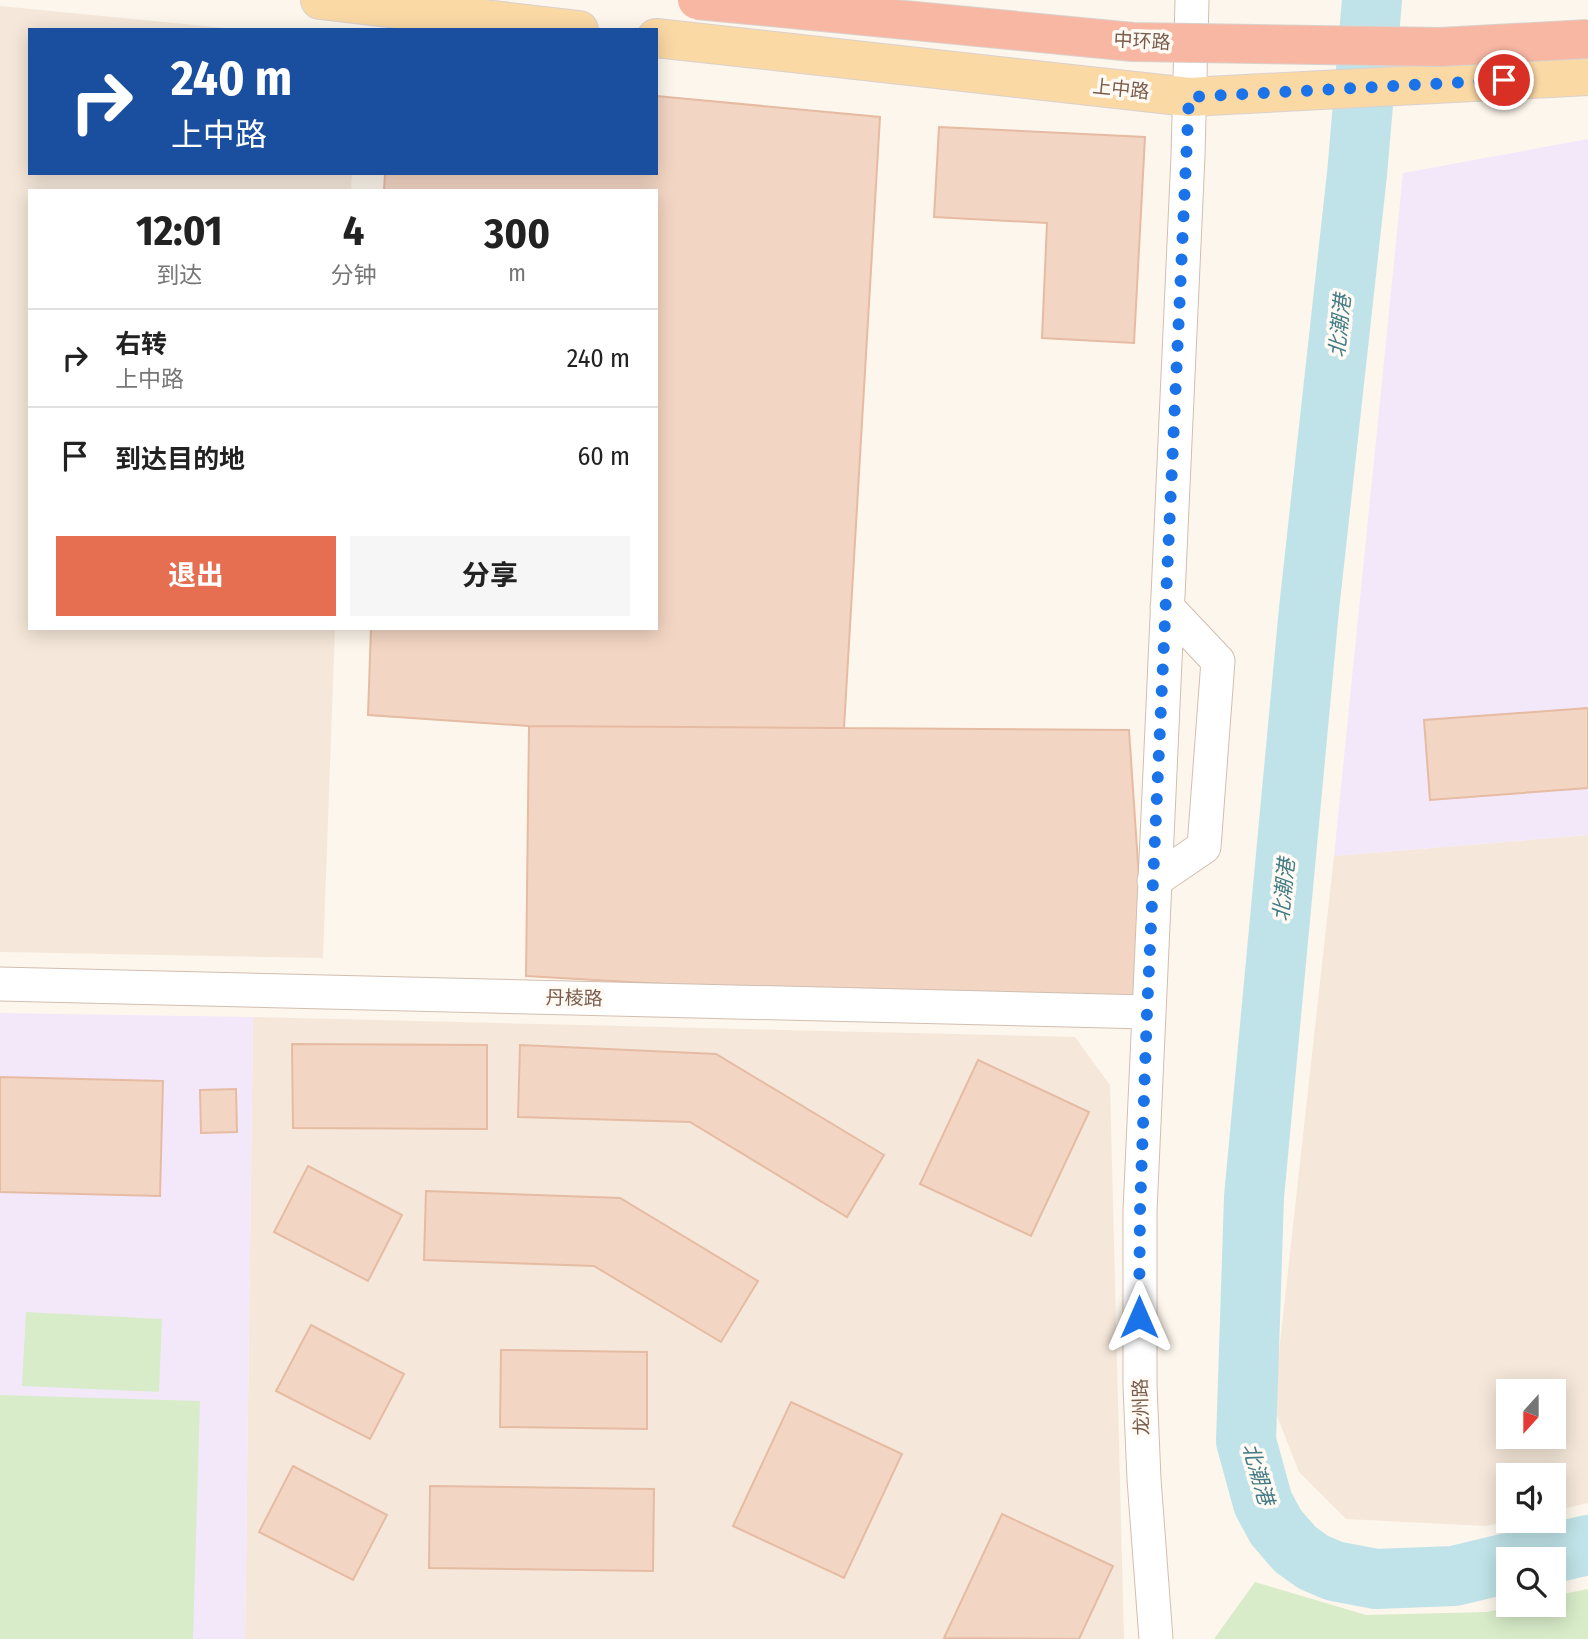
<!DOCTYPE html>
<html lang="zh">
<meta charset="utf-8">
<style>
:root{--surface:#fff;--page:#f6f6f6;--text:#222;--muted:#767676;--line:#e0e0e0;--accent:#e76f51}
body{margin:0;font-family:"Fira Sans Condensed","Noto Sans SC",sans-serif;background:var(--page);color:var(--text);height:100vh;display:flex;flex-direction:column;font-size:26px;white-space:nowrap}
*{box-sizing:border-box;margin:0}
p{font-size:23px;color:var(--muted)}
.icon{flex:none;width:38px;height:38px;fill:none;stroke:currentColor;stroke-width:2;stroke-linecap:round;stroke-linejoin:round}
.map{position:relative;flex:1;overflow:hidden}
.side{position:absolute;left:28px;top:189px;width:630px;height:441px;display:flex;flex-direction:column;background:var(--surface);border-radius:0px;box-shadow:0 4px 18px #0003}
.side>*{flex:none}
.top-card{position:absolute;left:28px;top:28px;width:630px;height:147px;border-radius:0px;box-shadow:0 4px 18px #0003;background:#1a4fa0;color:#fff;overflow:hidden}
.needle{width:46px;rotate:201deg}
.tools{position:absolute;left:1496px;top:1379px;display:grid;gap:14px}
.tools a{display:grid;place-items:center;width:70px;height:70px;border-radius:0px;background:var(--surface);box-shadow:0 4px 18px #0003;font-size:35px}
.pin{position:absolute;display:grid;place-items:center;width:60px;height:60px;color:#fff;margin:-30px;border:4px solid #fff;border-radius:50%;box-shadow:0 2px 7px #0007}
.me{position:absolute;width:77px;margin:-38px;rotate:0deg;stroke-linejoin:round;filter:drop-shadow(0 0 5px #0008)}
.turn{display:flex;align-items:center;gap:24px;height:147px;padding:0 28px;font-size:32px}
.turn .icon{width:91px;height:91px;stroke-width:2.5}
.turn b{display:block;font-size:49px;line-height:60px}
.eta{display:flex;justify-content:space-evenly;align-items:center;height:119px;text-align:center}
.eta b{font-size:42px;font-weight:700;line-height:49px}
.cta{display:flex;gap:14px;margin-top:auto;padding:14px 28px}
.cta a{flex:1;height:80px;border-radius:0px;background:var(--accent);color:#fff;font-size:28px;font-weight:700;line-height:80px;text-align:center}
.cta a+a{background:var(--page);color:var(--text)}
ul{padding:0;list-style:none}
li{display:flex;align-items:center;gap:21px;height:98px;padding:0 28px;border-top:2px solid var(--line)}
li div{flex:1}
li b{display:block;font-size:26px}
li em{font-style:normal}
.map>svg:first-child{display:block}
.residential{fill:#f5e8da;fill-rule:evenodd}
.education{fill:#f3e8fa}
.green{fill:#d8ecc9}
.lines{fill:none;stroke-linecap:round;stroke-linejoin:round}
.river{stroke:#bfe3e8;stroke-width:60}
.building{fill:#f3d5c3;stroke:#e6bba3;stroke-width:2}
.minor-casing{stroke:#d1beb0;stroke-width:35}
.major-casing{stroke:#dad1cd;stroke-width:40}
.minor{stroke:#fff;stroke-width:33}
.major{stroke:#fbd9a5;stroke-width:38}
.highway-bridge-casing{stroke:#dad1cd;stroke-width:40;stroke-linecap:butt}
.highway-bridge{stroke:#f7b7a3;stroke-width:38}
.route{stroke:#1a73e8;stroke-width:12;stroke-dasharray:0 21.6}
.labels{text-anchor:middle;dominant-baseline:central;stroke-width:7;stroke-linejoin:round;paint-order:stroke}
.street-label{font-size:19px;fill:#7a5c4d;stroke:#fffaf3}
.water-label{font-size:21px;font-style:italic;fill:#437c86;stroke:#fffaf3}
</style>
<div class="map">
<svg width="1588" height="1639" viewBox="0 0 1588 1639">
<rect width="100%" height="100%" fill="#fdf6ec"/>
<path class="residential" d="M 0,6 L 246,30 L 30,30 L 30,173 L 352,173 L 351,191 L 30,191 L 30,628 L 335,628 L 323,958 L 0,952 Z
M 1588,835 L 1588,1503 L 1554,1511 L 1554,1475 L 1508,1475 L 1508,1521 L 1510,1521 L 1485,1526 L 1346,1519 L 1299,1472 L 1273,1406 L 1334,856 ZM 1554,1391 L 1554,1437 L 1508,1437 L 1508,1391 Z
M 253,1017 L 1075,1037 L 1110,1085 L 1124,1639 L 245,1639 Z"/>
<path class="education" d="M 1588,139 L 1588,835 L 1334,856 L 1403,173 Z
M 0,1013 L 253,1017 L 245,1639 L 0,1639 Z"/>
<path class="green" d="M 26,1312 L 162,1319 L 159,1392 L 22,1386 Z
M 0,1395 L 200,1401 L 193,1639 L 0,1639 Z
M 1255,1582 L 1366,1615 L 1487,1612 L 1517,1605 L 1554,1605 L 1554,1596 L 1588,1589 L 1588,1639 L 1214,1639 Z"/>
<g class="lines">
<path class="river" d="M 1372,0 L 1357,174 L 1309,609 L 1254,1197 L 1246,1441 L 1263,1503 L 1276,1527 L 1295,1549 L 1313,1562 L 1334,1571 L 1376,1579 L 1454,1576 L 1508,1563
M 1527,1559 L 1588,1545"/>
</g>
<path class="building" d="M 656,96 L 880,117 L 844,728 L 529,726 L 368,715 L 371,628 L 656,628 L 656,191 L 384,191 L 385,173 L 656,173 Z
M 939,127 L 1145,137 L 1134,343 L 1042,338 L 1047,223 L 934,217 Z
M 1588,708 L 1588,788 L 1430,800 L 1424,720 Z
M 529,726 L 1129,730 L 1148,1012 L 526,976 Z
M 292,1044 L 487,1045 L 487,1129 L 293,1128 Z
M 520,1045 L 716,1054 L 884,1155 L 847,1217 L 690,1122 L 518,1117 Z
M 978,1060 L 1089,1112 L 1031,1236 L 920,1184 Z
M 0,1077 L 163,1081 L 160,1196 L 0,1192 Z
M 236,1089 L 237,1132 L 201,1133 L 200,1090 Z
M 308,1166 L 402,1215 L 368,1281 L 274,1232 Z
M 426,1191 L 620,1198 L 758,1281 L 721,1342 L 594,1266 L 424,1260 Z
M 311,1325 L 404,1374 L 370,1439 L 276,1391 Z
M 501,1350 L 647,1352 L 647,1429 L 500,1427 Z
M 791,1402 L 902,1454 L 844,1578 L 733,1526 Z
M 293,1466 L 387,1515 L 353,1580 L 259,1532 Z
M 430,1486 L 654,1489 L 653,1571 L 429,1568 Z
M 1002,1514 L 1113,1566 L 1079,1639 L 944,1638 Z"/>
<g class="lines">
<g class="minor-casing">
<path id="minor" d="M 1154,881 L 1204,847 L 1218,661 L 1167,607
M 0,984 L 1148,1012
M 1156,1639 L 1144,1479 L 1140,1386 L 1140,1211 L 1188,156 L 1192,0"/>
</g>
<g class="major-casing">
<path id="major" d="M 320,0 L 579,30
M 656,38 L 1189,97 L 1588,76"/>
</g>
<use href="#minor" class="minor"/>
<use href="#major" class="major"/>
<g class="highway-bridge-casing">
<path id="highway-bridge" d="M 697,0 L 1133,42 L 1440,47 L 1588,39"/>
</g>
<use href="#highway-bridge" class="highway-bridge"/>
</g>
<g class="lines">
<path class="route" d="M 1139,1317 L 1140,1211 L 1147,1012 L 1189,97 L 1504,80"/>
</g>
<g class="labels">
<g class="street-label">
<text transform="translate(1142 41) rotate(3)">中环路</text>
<text transform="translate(1121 89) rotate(6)">上中路</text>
<text transform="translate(574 998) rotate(1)">丹棱路</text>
<text transform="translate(1141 1407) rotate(-92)">龙州路</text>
</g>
<g class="water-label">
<text transform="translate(1340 326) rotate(-84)">北潮港</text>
<text transform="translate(1284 890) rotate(-84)">北潮港</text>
<text transform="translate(1258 1474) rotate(74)">北潮港</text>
</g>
</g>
</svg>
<div class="tools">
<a><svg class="needle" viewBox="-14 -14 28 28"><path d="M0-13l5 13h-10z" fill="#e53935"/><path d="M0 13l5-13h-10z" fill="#767676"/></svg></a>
<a><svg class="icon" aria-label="sound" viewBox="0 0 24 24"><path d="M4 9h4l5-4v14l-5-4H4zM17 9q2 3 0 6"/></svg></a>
<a><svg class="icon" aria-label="search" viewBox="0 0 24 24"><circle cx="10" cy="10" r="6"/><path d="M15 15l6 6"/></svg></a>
</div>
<div class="pin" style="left:1504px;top:80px;background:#d93025"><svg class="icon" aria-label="arrive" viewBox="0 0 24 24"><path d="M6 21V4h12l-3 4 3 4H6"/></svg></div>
<svg class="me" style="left:1139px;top:1317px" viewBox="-20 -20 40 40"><path d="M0-17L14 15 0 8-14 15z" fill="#1a73e8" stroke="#fff" stroke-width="4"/></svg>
<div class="top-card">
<div class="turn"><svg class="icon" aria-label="right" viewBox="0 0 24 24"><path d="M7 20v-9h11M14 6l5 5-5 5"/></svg><div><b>240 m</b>上中路</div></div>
</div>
<section class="side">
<div class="eta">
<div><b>12:01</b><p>到达</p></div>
<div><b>4</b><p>分钟</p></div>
<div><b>300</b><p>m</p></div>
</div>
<ul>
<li><svg class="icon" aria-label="right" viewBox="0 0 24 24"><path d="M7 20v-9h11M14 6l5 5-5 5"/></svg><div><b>右转</b><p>上中路</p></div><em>240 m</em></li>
<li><svg class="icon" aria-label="arrive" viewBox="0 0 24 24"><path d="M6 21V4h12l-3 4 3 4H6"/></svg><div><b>到达目的地</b></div><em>60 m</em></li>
</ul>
<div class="cta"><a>退出</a><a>分享</a></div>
</section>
</div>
